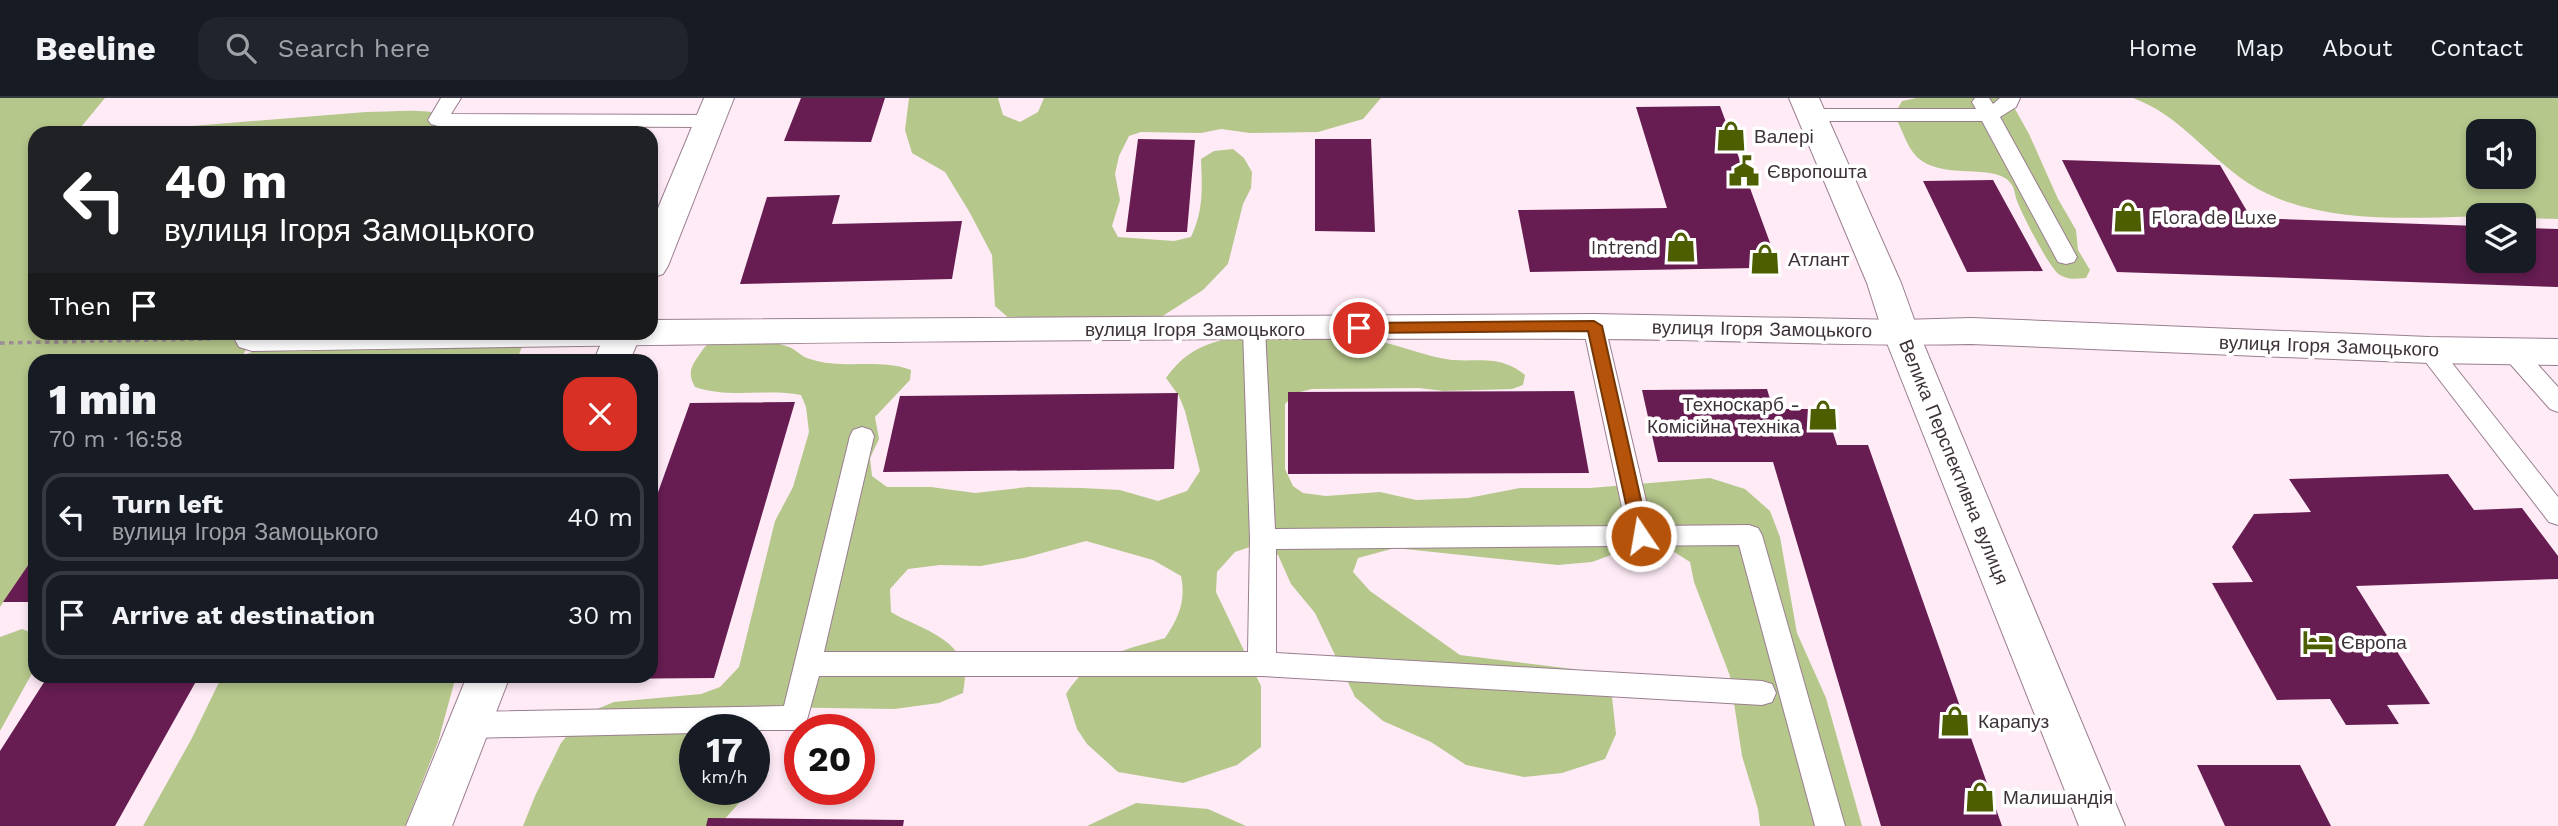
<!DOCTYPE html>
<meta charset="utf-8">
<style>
:root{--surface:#171b24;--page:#20242c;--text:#f1f3f6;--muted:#9ea1a6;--line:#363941}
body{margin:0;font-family:"Work Sans",sans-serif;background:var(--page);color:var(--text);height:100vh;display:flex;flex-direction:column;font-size:26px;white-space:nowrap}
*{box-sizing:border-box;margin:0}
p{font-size:23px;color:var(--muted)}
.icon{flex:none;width:38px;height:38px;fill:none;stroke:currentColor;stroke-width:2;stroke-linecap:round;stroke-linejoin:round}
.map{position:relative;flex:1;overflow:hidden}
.panel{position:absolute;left:28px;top:256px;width:630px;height:329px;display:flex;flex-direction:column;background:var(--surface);border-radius:21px;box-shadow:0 4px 10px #0003}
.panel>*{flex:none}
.hud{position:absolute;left:28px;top:28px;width:630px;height:214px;border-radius:21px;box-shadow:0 4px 10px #0003;background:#202124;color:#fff;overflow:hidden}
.fabs{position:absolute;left:2466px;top:21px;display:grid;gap:14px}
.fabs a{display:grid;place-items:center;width:70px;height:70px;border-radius:14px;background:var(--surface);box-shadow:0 4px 10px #0003;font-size:35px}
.speed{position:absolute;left:679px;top:616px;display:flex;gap:14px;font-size:35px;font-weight:700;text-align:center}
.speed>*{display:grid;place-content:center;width:91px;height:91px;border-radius:50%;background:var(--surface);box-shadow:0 4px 10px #0003;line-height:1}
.speed small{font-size:18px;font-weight:400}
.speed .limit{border:10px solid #d22;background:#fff;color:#111}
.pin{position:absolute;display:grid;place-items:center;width:60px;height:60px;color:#fff;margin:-30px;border:4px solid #fff;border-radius:50%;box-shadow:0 2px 7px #0007}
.me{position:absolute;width:77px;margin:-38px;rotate:348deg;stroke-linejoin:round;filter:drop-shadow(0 0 5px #0008)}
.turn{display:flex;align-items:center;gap:24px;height:147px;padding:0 21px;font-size:32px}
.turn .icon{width:91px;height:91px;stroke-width:2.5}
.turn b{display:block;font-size:49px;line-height:60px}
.then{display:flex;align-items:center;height:66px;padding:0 21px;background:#0003;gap:14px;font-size:26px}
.round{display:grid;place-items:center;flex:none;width:74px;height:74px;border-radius:21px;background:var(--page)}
.headline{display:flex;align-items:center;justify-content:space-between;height:119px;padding:0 21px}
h1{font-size:42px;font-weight:800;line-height:52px}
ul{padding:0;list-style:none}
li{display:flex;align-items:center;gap:21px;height:88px;margin:0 14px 10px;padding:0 7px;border:4px solid var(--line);border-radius:21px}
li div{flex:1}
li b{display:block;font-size:26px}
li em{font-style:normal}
header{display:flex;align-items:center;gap:42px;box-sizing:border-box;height:98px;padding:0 35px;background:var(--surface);border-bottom:2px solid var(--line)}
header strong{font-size:33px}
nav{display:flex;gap:38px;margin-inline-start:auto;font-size:24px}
.search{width:490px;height:63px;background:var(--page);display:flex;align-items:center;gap:18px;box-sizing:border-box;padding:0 24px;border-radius:21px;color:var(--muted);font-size:26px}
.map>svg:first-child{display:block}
.green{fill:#b6c78c;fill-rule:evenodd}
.building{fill:#671d52}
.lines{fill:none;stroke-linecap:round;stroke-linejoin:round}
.lane-casing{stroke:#9a7e8f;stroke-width:2}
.street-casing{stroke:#9a7e8f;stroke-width:2}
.secondary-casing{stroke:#9a7e8f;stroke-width:2}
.primary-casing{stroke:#9a7e8f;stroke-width:2}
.path{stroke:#9b8c95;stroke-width:3.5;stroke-dasharray:4.5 4.5;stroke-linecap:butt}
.lane{fill:#fff;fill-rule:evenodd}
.street{fill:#fff;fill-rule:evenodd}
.secondary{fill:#fff;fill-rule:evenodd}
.primary{fill:#fff;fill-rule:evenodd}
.route{fill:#b45309;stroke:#753606;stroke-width:2}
.labels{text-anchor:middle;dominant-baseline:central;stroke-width:7;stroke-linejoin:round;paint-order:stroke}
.poi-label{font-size:19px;fill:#3d3239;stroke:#fff;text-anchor:start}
.street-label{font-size:19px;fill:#3d3239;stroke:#fff}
</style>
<header>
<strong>Beeline</strong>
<div class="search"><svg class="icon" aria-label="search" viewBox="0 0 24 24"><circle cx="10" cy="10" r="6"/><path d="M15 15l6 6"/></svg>Search here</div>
<nav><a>Home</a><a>Map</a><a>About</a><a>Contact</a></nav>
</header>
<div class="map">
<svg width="2558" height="728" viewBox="0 0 2558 728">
<rect width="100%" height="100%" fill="#feebf6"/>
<path class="green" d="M 0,0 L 105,0 L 76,35 L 35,35 L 35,234 L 256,235 L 243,257 L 295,239 L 527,235 L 517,262 L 35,262 L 35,457 L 0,509 Z
M 909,0 L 998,0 L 1003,17 L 1020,24 L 1038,14 L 1044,0 L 1381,0 L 1363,21 L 1318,34 L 1250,35 L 1221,31 L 1201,35 L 1141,34 L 1129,38 L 1119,58 L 1115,76 L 1120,102 L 1112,128 L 1118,139 L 1174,143 L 1191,139 C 1204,111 1202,90 1201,61 L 1214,53 L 1233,51 L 1244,60 L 1252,74 L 1251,90 L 1243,106 L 1228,166 L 1203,192 L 1155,223 L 1019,229 L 995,208 L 992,157 L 970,115 L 945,74 L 912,55 L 905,32 Z
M 1917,0 L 2016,0 L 2015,11 L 2029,36 L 2058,101 L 2076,132 L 2078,152 L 2090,172 L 2086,180 C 2077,181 2068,182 2060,177 C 2050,172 2022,116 2017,103 C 2015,98 2015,92 2012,87 C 1998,63 1944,84 1917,59 C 1906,48 1902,30 1894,17 L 1902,3 Z
M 2133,0 L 2558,0 L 2558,121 L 2524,120 L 2524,117 C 2440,117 2323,134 2248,85 C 2207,58 2180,17 2133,0 ZM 2524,33 L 2524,79 L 2478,79 L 2478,33 Z
M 366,14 C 402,14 449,5 475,35 L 179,35 L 192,28 Z
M 1264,235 C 1302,237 1341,236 1378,243 C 1403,248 1427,259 1452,262 C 1481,264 1500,257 1525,277 L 1523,287 L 1512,291 L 1444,293 L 1419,290 L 1312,291 L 1296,295 L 1285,306 L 1285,371 L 1293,388 L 1303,395 L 1326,398 L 1380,394 L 1416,402 L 1468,400 L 1520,390 L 1590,390 L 1710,380 L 1745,391 L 1770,413 L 1780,439 L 1797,535 L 1826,600 L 1862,728 L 1760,728 L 1758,711 L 1742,658 L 1730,578 L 1694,484 L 1690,464 L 1668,450 L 1638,447 L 1592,464 L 1558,467 L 1395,450 L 1358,460 L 1353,474 L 1370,493 L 1460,557 L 1573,571 L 1612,599 L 1616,636 L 1605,661 L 1562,675 L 1524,679 L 1466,667 L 1431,644 L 1383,623 L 1355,599 L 1315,515 L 1291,486 L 1278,457 L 1256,447 L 1235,454 L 1217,474 L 1216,494 L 1261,588 L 1261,649 L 1237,667 L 1183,685 L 1118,674 L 1087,646 L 1077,631 L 1066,596 C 1091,556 1123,553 1165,540 C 1179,519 1186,503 1181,478 L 1153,462 L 1086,443 L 1024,460 L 981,468 L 940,467 L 908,471 L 890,491 L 891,514 C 915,529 959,538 964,572 C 966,579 964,588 963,595 L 939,605 L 894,611 L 754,609 L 695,632 L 695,691 L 747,691 L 747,696 L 723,723 L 714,728 L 523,728 L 535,698 L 561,645 L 585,616 L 614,604 L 701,596 L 720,589 L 739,569 L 775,423 L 793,389 L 809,334 L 806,309 L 801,297 C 766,290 730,301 695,289 C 689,278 689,271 697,260 C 700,256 703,250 707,247 C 723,235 768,242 786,248 C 795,250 801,259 810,261 C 842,272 880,260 911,272 L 910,282 L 875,319 L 879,341 L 870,360 L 872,378 L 887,389 L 931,389 L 975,395 L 1028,389 L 1082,390 L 1120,392 L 1158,403 L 1187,393 L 1200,373 L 1185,313 L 1179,298 L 1166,280 C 1193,242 1222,242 1264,235 Z
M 22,531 L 35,536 L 35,570 L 0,633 L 0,539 Z
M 222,578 L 456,578 L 438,644 L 405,728 L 143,728 L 192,640 Z
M 1136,705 L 1208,711 L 1246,728 L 1087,728 Z"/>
<path class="building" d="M 801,0 L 885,0 L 871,44 L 784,43 Z
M 1720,8 L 1773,153 L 1765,161 L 1755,170 L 1530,174 L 1518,112 L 1667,110 L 1636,9 Z
M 1138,41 L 1195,42 L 1187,134 L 1126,134 Z
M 1315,41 L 1371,41 L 1375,134 L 1315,133 Z
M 2062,62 L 2220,67 L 2251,120 L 2478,128 L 2478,163 L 2524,163 L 2524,130 L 2558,131 L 2558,189 L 2117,174 Z
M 1993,82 L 2043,173 L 1967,174 L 1923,83 Z
M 840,97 L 832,126 L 962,123 L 952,181 L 740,186 L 767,99 Z
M 1767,291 L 1773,311 L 1817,311 L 1829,322 L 1837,347 L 1868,347 L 2002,728 L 1881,728 L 1773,364 L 1658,364 L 1642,292 Z
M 1574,293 L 1589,375 L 1288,376 L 1288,294 Z
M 1178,295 L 1174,371 L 883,374 L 900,298 Z
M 795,304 L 714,580 L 591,581 L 592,578 L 651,578 L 651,414 L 690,305 Z
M 2448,376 L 2474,412 L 2522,410 L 2558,458 L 2558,481 L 2356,488 L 2430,606 L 2387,607 L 2399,626 L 2346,627 L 2330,601 L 2277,602 L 2212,485 L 2253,484 L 2232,449 L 2254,416 L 2311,414 L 2289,381 Z
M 35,457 L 35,504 L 3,504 Z
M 48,578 L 199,578 L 115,728 L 0,728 L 0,653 Z
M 2197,667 L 2300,667 L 2331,728 L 2225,728 Z
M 708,720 L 904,722 L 903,728 L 706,728 Z"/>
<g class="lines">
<g class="lane-casing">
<path id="lane" d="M 441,0 L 461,0 L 451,16 L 710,17 L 717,19 L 720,23 L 717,27 L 710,29 L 438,28 L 431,26 L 428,22 Z
M 1975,0 L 1989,0 L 1993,6 L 2000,0 L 2020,0 L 2016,9 L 2000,19 L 2077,159 L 2074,164 L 2066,166 L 2058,164 L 1982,23 L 1811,23 L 1804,21 L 1801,17 L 1804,13 L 1811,11 L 1976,11 L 1972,4 Z
M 1594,220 L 1602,222 L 1605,228 L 1652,428 L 1749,427 L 1758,430 L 1762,437 L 1845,728 L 1815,728 L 1739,447 L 1276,451 L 1276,555 L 1762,583 L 1772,586 L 1776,595 L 1772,604 L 1762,607 L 1262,578 L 819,578 L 805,629 L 795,632 L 695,632 L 695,635 L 469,640 L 459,636 L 455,627 L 459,618 L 469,614 L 784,608 L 850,338 L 853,332 L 862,329 L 871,332 L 874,338 L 824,554 L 1248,554 L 1250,441 L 1243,231 L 1246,225 L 1254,223 L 1262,225 L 1265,231 L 1275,431 L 1626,428 L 1583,228 L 1586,222 Z
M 2429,244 L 2437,246 L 2558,399 L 2558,427 L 2549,424 L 2421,258 L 2418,252 L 2421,246 Z
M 2513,246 L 2521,248 L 2558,289 L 2558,314 L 2550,311 L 2505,260 L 2502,254 L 2505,248 Z"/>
</g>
<g class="street-casing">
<path id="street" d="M 1594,216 L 1901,222 L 1971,220 L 2429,239 L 2558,241 L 2558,267 L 2429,265 L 1971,246 C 1844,249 1718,241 1591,241 C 1145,239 698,246 252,253 L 239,249 L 234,240 L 237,234 L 651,234 L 651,222 Z"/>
</g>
<g class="secondary-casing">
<path id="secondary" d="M 704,0 L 734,0 L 668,168 L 663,176 L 651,180 L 651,127 Z
M 606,234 L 642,234 L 630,262 L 594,262 Z
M 467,578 L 510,578 L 452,728 L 406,728 Z"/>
</g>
<g class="primary-casing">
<path id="primary" d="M 1789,0 L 1819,0 L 1901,185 L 1919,235 L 2125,728 L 2079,728 L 1883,235 L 1867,185 Z"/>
</g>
<path class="path" d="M 0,245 L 210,241"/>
<use href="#lane" class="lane"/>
<use href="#street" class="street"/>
<use href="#secondary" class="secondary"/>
<use href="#primary" class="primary"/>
</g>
<path class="route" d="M 1594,223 L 1602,228 L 1649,438 L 1647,442 L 1635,442 L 1633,438 L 1588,233 L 1359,235 L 1351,230 L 1359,225 Z"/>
<defs>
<g id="shop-bare" transform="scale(2.415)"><path d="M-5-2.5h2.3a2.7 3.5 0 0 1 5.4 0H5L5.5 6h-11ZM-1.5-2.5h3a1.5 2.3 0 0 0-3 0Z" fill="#4d5e01" stroke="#fff" stroke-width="2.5" paint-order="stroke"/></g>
<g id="civic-bare" transform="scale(2.415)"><path d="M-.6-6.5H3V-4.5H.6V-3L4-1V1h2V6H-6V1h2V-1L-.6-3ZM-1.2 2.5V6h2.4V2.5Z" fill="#4d5e01" stroke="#fff" stroke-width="2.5" paint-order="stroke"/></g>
<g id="hotel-bare" transform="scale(2.415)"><path d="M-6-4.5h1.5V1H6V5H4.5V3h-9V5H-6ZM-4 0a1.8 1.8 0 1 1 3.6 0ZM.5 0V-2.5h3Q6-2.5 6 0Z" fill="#4d5e01" stroke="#fff" stroke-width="2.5" paint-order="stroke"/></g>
</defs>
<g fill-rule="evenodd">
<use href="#shop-bare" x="1731" y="38"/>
<use href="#civic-bare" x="1744" y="73"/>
<use href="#shop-bare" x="2128" y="119"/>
<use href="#shop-bare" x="1681" y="149"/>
<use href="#shop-bare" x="1765" y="161"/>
<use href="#shop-bare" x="1823" y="317"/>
<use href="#hotel-bare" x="2318" y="544"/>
<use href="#shop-bare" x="1955" y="623"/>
<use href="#shop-bare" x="1980" y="699"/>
</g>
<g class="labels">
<g class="poi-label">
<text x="1754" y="38">Валері</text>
<text x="1767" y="73">Європошта</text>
<text x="2151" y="119">Flora de Luxe</text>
<text x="1658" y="149" text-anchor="end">Intrend</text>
<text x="1788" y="161">Атлант</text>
<text x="1800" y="306" text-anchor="end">Техноскарб -<tspan x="1800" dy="22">Комісійна техніка</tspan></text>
<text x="2341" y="544">Європа</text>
<text x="1978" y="623">Карапуз</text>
<text x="2003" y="699">Малишандія</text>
</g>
<g class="street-label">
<text x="1195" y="231">вулиця Ігоря Замоцького</text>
<text transform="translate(1762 231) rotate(1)">вулиця Ігоря Замоцького</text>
<text transform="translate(2329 248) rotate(2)">вулиця Ігоря Замоцького</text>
<text transform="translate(1954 364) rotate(68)">Велика Перспективна вулиця</text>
</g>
</g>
</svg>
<div class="fabs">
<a><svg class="icon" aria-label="sound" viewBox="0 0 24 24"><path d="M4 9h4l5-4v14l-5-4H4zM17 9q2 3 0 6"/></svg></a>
<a><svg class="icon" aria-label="layers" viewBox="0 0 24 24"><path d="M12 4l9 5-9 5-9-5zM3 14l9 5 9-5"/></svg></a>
</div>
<div class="speed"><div>17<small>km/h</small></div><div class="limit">20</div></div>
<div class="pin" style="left:1359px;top:230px;background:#d93025"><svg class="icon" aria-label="arrive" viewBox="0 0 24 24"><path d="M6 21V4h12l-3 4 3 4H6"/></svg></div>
<svg class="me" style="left:1641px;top:438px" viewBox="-20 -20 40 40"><circle r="17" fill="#b45309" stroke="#fff" stroke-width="3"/><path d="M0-11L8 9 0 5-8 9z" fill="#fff"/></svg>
<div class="hud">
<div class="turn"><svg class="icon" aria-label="left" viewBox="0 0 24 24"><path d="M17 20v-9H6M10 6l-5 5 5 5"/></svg><div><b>40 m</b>вулиця Ігоря Замоцького</div></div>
<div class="then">Then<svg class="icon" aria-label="arrive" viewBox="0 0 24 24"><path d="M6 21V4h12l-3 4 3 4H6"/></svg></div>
</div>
<section class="panel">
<div class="headline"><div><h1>1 min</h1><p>70 m · 16:58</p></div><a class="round" style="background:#d93025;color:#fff"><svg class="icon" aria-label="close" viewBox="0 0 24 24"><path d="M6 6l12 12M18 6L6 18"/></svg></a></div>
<ul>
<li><svg class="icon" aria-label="left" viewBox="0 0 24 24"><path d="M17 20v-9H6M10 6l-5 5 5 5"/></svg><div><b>Turn left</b><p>вулиця Ігоря Замоцького</p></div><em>40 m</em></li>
<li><svg class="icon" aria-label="arrive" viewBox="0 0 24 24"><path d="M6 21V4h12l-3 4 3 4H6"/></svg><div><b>Arrive at destination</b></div><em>30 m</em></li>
</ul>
</section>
</div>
